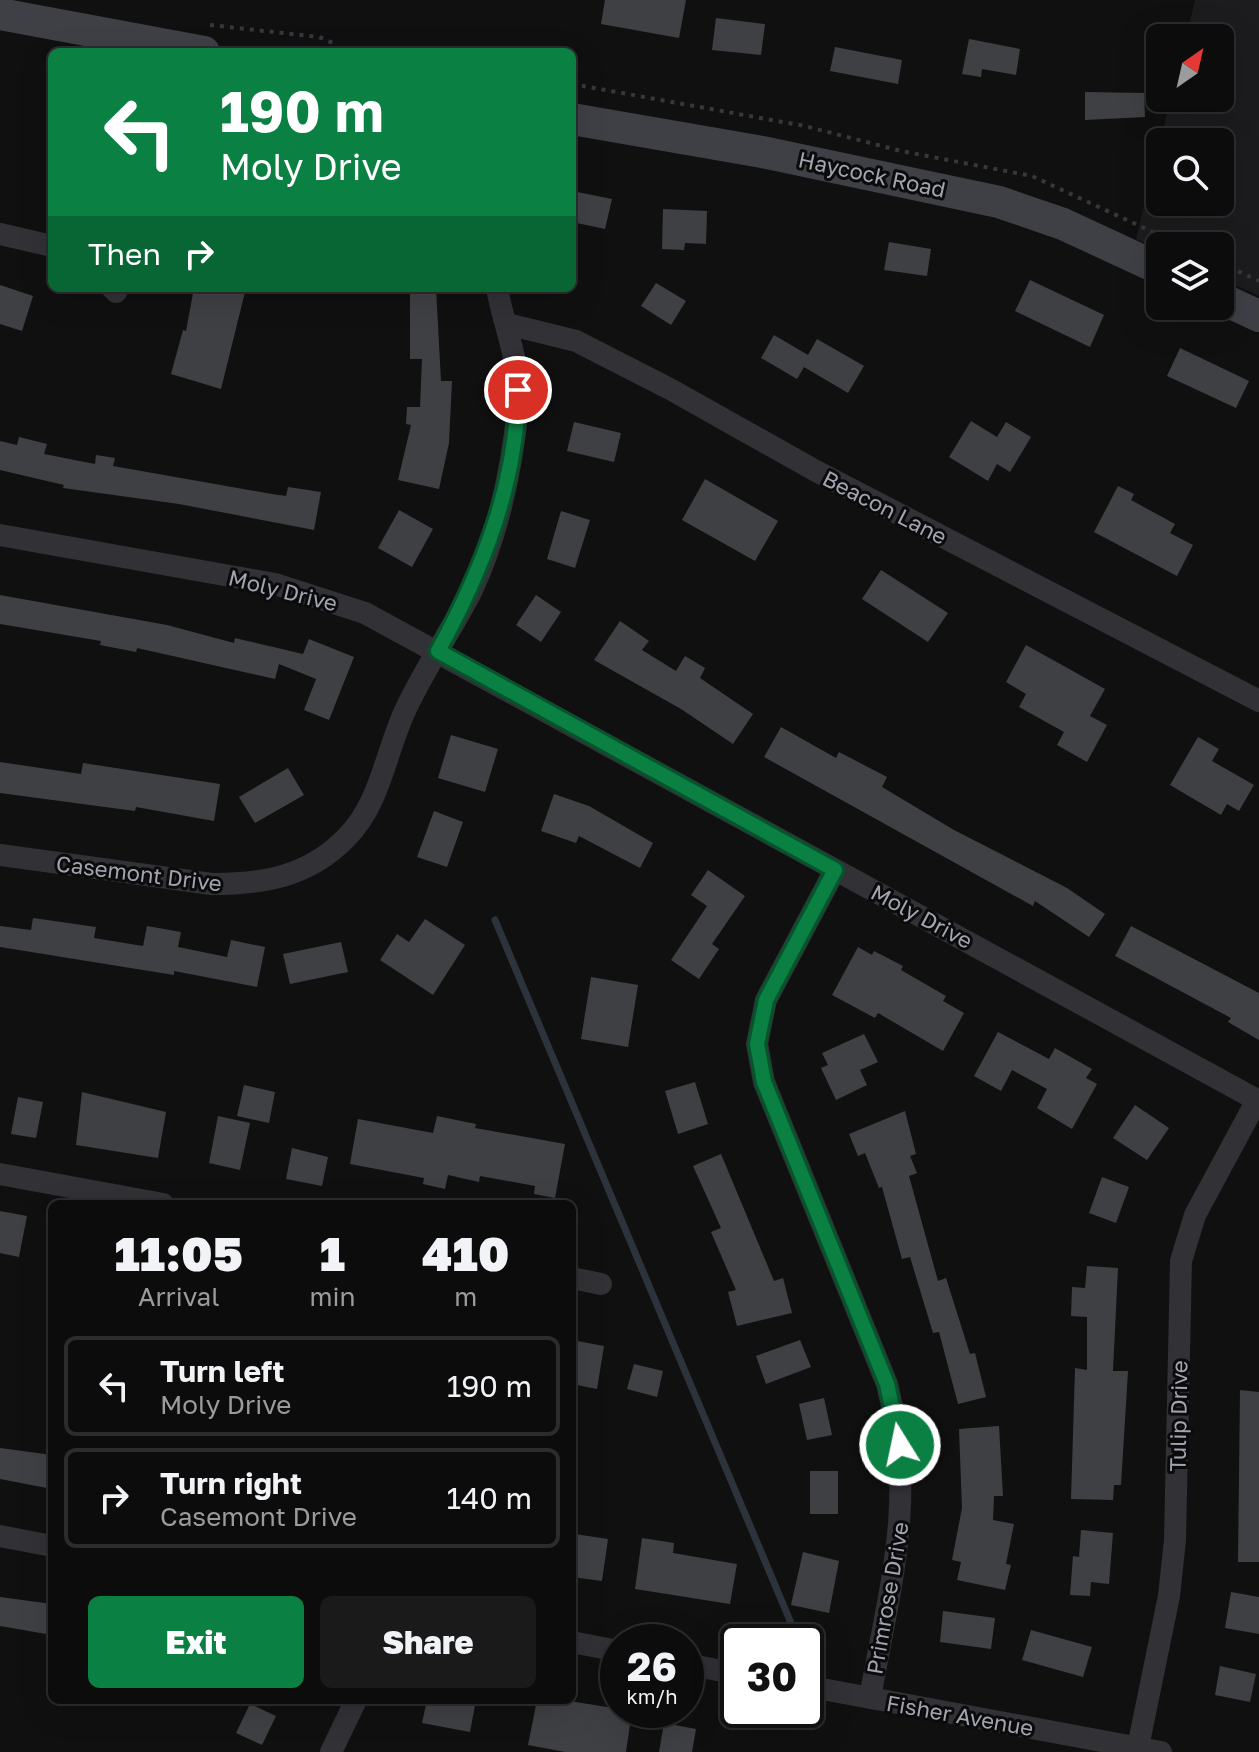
<!DOCTYPE html>
<style>
:root{--surface:#0c0c0d;--page:#1a1a1b;--text:#f1f3f6;--muted:#9a9b9d;--line:#2c2c2e;--accent:#0b8043}
body{margin:0;font-family:"Golos Text",sans-serif;background:var(--page);color:var(--text);height:100vh;display:flex;flex-direction:column;font-size:30px;white-space:nowrap}
*{box-sizing:border-box;margin:0}
p{font-size:26px;color:var(--muted)}
.icon{flex:none;width:44px;height:44px;fill:none;stroke:currentColor;stroke-width:2;stroke-linecap:round;stroke-linejoin:round}
.map{position:relative;flex:1;overflow:hidden}
.drawer{position:absolute;left:48px;top:1200px;width:528px;height:504px;display:flex;flex-direction:column;background:var(--surface);border-radius:12px;box-shadow:0 8px 32px #0002,0 0 0 2px var(--line)}
.drawer>*{flex:none}
.banner{position:absolute;left:48px;top:48px;width:528px;height:244px;border-radius:12px;box-shadow:0 8px 32px #0002,0 0 0 2px var(--line);background:#0b8043;color:#fff;overflow:hidden}
.needle{width:52px;rotate:34deg}
.buttons{position:absolute;left:1146px;top:24px;display:grid;gap:16px}
.buttons a{display:grid;place-items:center;width:88px;height:88px;border-radius:12px;background:var(--surface);box-shadow:0 8px 32px #0002,0 0 0 2px var(--line);font-size:40px}
.speed{position:absolute;left:600px;top:1624px;display:flex;gap:16px;font-size:40px;font-weight:700;text-align:center}
.speed>*{display:grid;place-content:center;width:104px;height:104px;border-radius:50%;background:var(--surface);box-shadow:0 8px 32px #0002,0 0 0 2px var(--line);line-height:1}
.speed small{font-size:20px;font-weight:400}
.speed .limit{border:4px solid #111;border-radius:12px;background:#fff;color:#111}
.pin{position:absolute;display:grid;place-items:center;width:68px;height:68px;color:#fff;margin:-34px;border:4px solid #fff;border-radius:50%;box-shadow:0 2px 8px #0007}
.me{position:absolute;width:88px;margin:-44px;rotate:350deg;stroke-linejoin:round;filter:drop-shadow(0 0 6px #0008)}
.turn{display:flex;align-items:center;gap:28px;height:168px;padding:0 40px;font-size:36px}
.turn .icon{width:104px;height:104px;stroke-width:2.5}
.turn b{display:block;font-size:56px;line-height:68px}
.then{display:flex;align-items:center;height:76px;padding:0 40px;background:#0003;gap:16px;font-size:30px}
.eta{display:flex;justify-content:space-evenly;align-items:center;height:136px;text-align:center}
.eta b{font-size:48px;font-weight:800;line-height:56px}
.primary-button{display:flex;gap:16px;margin-top:auto;padding:16px 40px}
.primary-button a{flex:1;height:92px;border-radius:12px;background:var(--accent);color:#fff;font-size:32px;font-weight:800;line-height:92px;text-align:center}
.primary-button a+a{background:var(--page);color:var(--text)}
ul{padding:0;list-style:none}
li{display:flex;align-items:center;gap:24px;height:100px;margin:0 16px 12px;padding:0 24px;border:4px solid var(--line);border-radius:12px}
li div{flex:1}
li b{display:block;font-size:30px}
li em{font-style:normal}
.map>svg:first-child{display:block}
.built{fill:#1c1c1e}
.lines{fill:none;stroke-linecap:round;stroke-linejoin:round}
.stream{stroke:#2c333b;stroke-width:7}
.building{fill:#3f4044}
.path{stroke:#37383d;stroke-width:4;stroke-dasharray:4 6;stroke-linecap:butt}
.minor{stroke:#313136;stroke-width:22}
.secondary{stroke:#3f4046;stroke-width:32}
.route-casing{stroke:#07532c;stroke-width:20}
.route{stroke:#0b8043;stroke-width:14}
.labels{text-anchor:middle;dominant-baseline:central;stroke-width:6;stroke-linejoin:round;paint-order:stroke}
.street-label{font-size:22px;fill:#a2a5b1;stroke:#0b0b0c}
</style>
<div class="map">
<svg width="1259" height="1752" viewBox="0 0 1259 1752">
<rect width="100%" height="100%" fill="#101011"/>
<path class="built" d="M 1195,0 L 1259,0 L 1259,296 L 1220,278 L 1220,246 L 1160,246 L 1160,250 L 1136,239 L 1160,143 L 1160,202 L 1220,202 L 1220,142 L 1160,142 L 1171,98 L 1220,98 L 1220,38 L 1186,38 Z"/>
<g class="lines">
<path class="stream" d="M 495,920 L 799,1642
M 806,1658 L 817,1672"/>
</g>
<path class="building" d="M 605,0 L 686,0 L 679,38 L 601,24 Z
M 716,18 L 765,24 L 761,55 L 712,50 Z
M 969,39 L 1020,49 L 1016,75 L 982,69 L 981,77 L 962,74 Z
M 835,47 L 902,60 L 898,84 L 830,71 Z
M 1085,92 L 1144,93 L 1145,117 L 1085,120 Z
M 572,191 L 612,199 L 605,229 L 572,222 Z
M 663,209 L 707,211 L 706,244 L 685,243 L 684,250 L 662,249 Z
M 889,242 L 931,249 L 927,276 L 884,270 Z
M 1030,280 L 1104,315 L 1090,347 L 1015,311 Z
M 656,283 L 686,301 L 671,325 L 641,306 Z
M 0,285 L 33,296 L 22,331 L 0,324 Z
M 194,288 L 246,288 L 221,389 L 171,374 L 183,330 L 186,331 Z
M 410,288 L 436,288 L 441,381 L 452,381 L 449,443 L 439,489 L 398,480 L 411,425 L 406,424 L 407,407 L 420,407 L 422,359 L 410,359 Z
M 774,335 L 808,355 L 817,339 L 864,366 L 848,393 L 804,367 L 797,379 L 761,358 Z
M 1180,348 L 1249,381 L 1236,408 L 1167,376 Z
M 971,421 L 997,437 L 1006,422 L 1031,437 L 1010,472 L 997,464 L 988,481 L 949,457 Z
M 574,422 L 621,433 L 614,462 L 567,451 Z
M 19,437 L 47,444 L 44,454 L 95,464 L 96,455 L 115,458 L 113,466 L 272,494 L 286,496 L 288,487 L 321,492 L 314,530 L 179,504 L 63,488 L 64,485 L 0,470 L 0,441 L 17,445 Z
M 705,479 L 778,521 L 755,561 L 682,520 Z
M 1118,486 L 1134,494 L 1131,500 L 1175,524 L 1170,533 L 1193,545 L 1177,576 L 1094,532 Z
M 399,510 L 433,529 L 412,567 L 378,548 Z
M 561,511 L 590,520 L 575,568 L 547,559 Z
M 881,570 L 948,613 L 928,642 L 862,599 Z
M 0,595 L 167,625 L 234,643 L 235,638 L 303,654 L 309,639 L 354,657 L 329,720 L 304,710 L 316,679 L 279,664 L 275,679 L 137,648 L 136,652 L 100,645 L 101,641 L 0,624 Z
M 536,595 L 561,612 L 541,642 L 516,625 Z
M 620,621 L 649,641 L 642,650 L 676,671 L 685,656 L 705,668 L 700,678 L 753,714 L 733,744 L 681,709 L 594,660 Z
M 1026,645 L 1105,689 L 1090,716 L 1107,725 L 1087,762 L 1057,745 L 1064,732 L 1019,707 L 1026,694 L 1006,682 Z
M 781,727 L 836,758 L 839,752 L 887,777 L 882,787 L 954,830 L 1067,888 L 1105,914 L 1089,937 L 1035,901 L 1033,906 L 764,757 Z
M 451,735 L 498,749 L 485,792 L 438,778 Z
M 1198,737 L 1219,749 L 1212,761 L 1254,785 L 1239,811 L 1227,804 L 1221,815 L 1170,785 Z
M 0,762 L 81,774 L 83,763 L 220,784 L 214,821 L 136,807 L 135,811 L 0,793 Z
M 288,768 L 304,795 L 255,823 L 239,797 Z
M 554,794 L 589,806 L 653,843 L 640,868 L 579,836 L 576,843 L 541,831 Z
M 434,811 L 463,822 L 447,867 L 417,857 Z
M 708,870 L 745,896 L 712,944 L 719,949 L 699,979 L 671,960 L 707,906 L 691,895 Z
M 33,918 L 96,927 L 94,938 L 143,946 L 147,926 L 181,932 L 178,947 L 227,957 L 231,940 L 265,947 L 257,987 L 174,971 L 174,975 L 0,947 L 0,926 L 31,930 Z
M 425,919 L 465,945 L 433,995 L 380,960 L 397,934 L 409,942 Z
M 1131,926 L 1259,993 L 1259,1040 L 1228,1022 L 1231,1018 L 1115,956 Z
M 341,942 L 348,972 L 290,984 L 283,954 Z
M 858,947 L 872,955 L 874,951 L 903,966 L 901,970 L 946,996 L 943,1001 L 964,1013 L 943,1051 L 878,1013 L 875,1018 L 832,995 Z
M 591,977 L 638,985 L 628,1047 L 581,1039 Z
M 998,1032 L 1049,1059 L 1055,1048 L 1092,1069 L 1086,1078 L 1097,1084 L 1072,1129 L 1037,1108 L 1047,1089 L 1012,1070 L 1001,1091 L 974,1076 Z
M 864,1034 L 878,1062 L 860,1070 L 867,1085 L 836,1100 L 821,1068 L 828,1065 L 822,1053 Z
M 695,1082 L 708,1124 L 678,1134 L 665,1091 Z
M 244,1085 L 275,1092 L 269,1123 L 237,1116 Z
M 82,1092 L 166,1112 L 158,1158 L 76,1145 Z
M 18,1097 L 43,1102 L 36,1138 L 11,1134 Z
M 1135,1105 L 1169,1128 L 1147,1160 L 1113,1138 Z
M 905,1111 L 916,1154 L 910,1156 L 917,1173 L 909,1176 L 938,1281 L 946,1278 L 970,1354 L 975,1353 L 986,1397 L 958,1404 L 939,1332 L 933,1333 L 910,1257 L 902,1259 L 882,1187 L 879,1188 L 865,1153 L 858,1156 L 849,1134 Z
M 218,1116 L 250,1123 L 240,1170 L 209,1163 Z
M 437,1116 L 476,1124 L 475,1128 L 565,1144 L 555,1198 L 534,1194 L 535,1186 L 480,1176 L 479,1182 L 448,1175 L 445,1189 L 423,1184 L 424,1178 L 350,1164 L 358,1119 L 433,1133 Z
M 292,1148 L 328,1157 L 322,1186 L 286,1179 Z
M 721,1154 L 774,1281 L 783,1278 L 792,1313 L 737,1326 L 728,1292 L 736,1290 L 711,1232 L 721,1228 L 693,1166 Z
M 1102,1177 L 1129,1187 L 1116,1223 L 1089,1213 Z
M 0,1211 L 27,1216 L 19,1257 L 0,1253 Z
M 1087,1266 L 1118,1268 L 1113,1371 L 1128,1371 L 1121,1485 L 1114,1485 L 1113,1500 L 1071,1499 L 1075,1368 L 1087,1370 L 1087,1317 L 1071,1316 L 1072,1287 L 1085,1288 Z
M 572,1340 L 604,1346 L 597,1389 L 572,1384 Z
M 800,1340 L 811,1367 L 766,1384 L 756,1356 Z
M 634,1364 L 663,1371 L 657,1397 L 627,1389 Z
M 1240,1390 L 1259,1392 L 1259,1562 L 1238,1562 Z
M 824,1398 L 832,1435 L 807,1440 L 799,1404 Z
M 999,1426 L 1003,1496 L 994,1496 L 993,1520 L 1014,1524 L 1006,1564 L 1011,1565 L 1005,1590 L 957,1580 L 961,1562 L 952,1560 L 962,1508 L 959,1429 Z
M 0,1448 L 52,1455 L 52,1489 L 0,1479 Z
M 810,1471 L 838,1471 L 838,1514 L 810,1514 Z
M 1081,1530 L 1113,1533 L 1109,1584 L 1091,1582 L 1090,1596 L 1070,1595 L 1073,1556 L 1079,1557 Z
M 575,1534 L 608,1539 L 602,1581 L 572,1577 Z
M 642,1538 L 674,1543 L 673,1553 L 737,1564 L 730,1604 L 635,1589 Z
M 803,1552 L 839,1561 L 829,1613 L 791,1605 Z
M 1231,1592 L 1259,1597 L 1259,1634 L 1225,1628 Z
M 0,1597 L 52,1604 L 52,1635 L 0,1626 Z
M 943,1611 L 995,1618 L 991,1649 L 940,1642 Z
M 1031,1630 L 1092,1647 L 1083,1677 L 1022,1660 Z
M 1220,1666 L 1256,1674 L 1250,1702 L 1215,1695 Z
M 427,1700 L 476,1700 L 470,1732 L 422,1723 Z
M 537,1700 L 563,1700 L 632,1711 L 626,1752 L 565,1752 L 528,1745 Z
M 250,1704 L 276,1716 L 262,1745 L 236,1733 Z
M 664,1723 L 696,1729 L 692,1752 L 659,1752 Z"/>
<g class="lines">
<path class="path" d="M 210,25 L 319,37 L 333,43 L 340,52
M 378,52 L 398,52
M 572,84 L 805,126 L 901,151 L 1032,176 L 1183,246
M 1220,263 L 1259,281"/>
<path class="minor" d="M 0,234 L 52,246
M 112,288 L 116,292
M 507,324 L 576,341 L 670,389 L 816,471 L 1259,701
M 0,535 L 275,584 L 365,613 L 1259,1101
M 0,855 L 212,884 C 263,884 308,877 346,838 C 380,804 385,755 404,713 C 423,670 451,632 472,590 C 498,534 512,468 518,407 C 522,364 504,329 497,288
M 835,870 L 766,1000 L 757,1044 L 764,1082 L 887,1384 C 917,1499 890,1585 870,1698
M 0,1174 L 163,1204
M 572,1278 L 601,1284
M 0,1536 L 52,1546
M 572,1642 L 618,1651
M 686,1664 L 738,1674
M 806,1686 L 1161,1752
M 1138,1747 L 1169,1596 L 1175,1540 L 1181,1261 L 1195,1215 L 1257,1100
M 331,1752 L 356,1700"/>
<path class="secondary" d="M 0,14 L 204,52
M 572,119 L 762,152 L 999,202 L 1063,224 L 1160,269
M 1220,298 L 1259,316"/>
</g>
<g class="lines">
<g class="route-casing">
<path id="route" d="M 518,390 C 517,484 482,571 438,651 L 835,870 L 766,1000 L 757,1044 L 764,1082 L 887,1384 L 900,1445"/>
</g>
<use href="#route" class="route"/>
</g>
<g class="labels">
<g class="street-label">
<text transform="translate(872 174) rotate(12)">Haycock Road</text>
<text transform="translate(885 507) rotate(27)">Beacon Lane</text>
<text transform="translate(283 590) rotate(14)">Moly Drive</text>
<text transform="translate(139 873) rotate(7)">Casemont Drive</text>
<text transform="translate(922 916) rotate(28)">Moly Drive</text>
<text transform="translate(1178 1416) rotate(-89)">Tulip Drive</text>
<text transform="translate(887 1598) rotate(-80)">Primrose Drive</text>
<text transform="translate(960 1715) rotate(10)">Fisher Avenue</text>
</g>
</g>
</svg>
<div class="buttons">
<a><svg class="needle" viewBox="-14 -14 28 28"><path d="M0-13l5 13h-10z" fill="#e53935"/><path d="M0 13l5-13h-10z" fill="#9a9b9d"/></svg></a>
<a><svg class="icon" aria-label="search" viewBox="0 0 24 24"><circle cx="10" cy="10" r="6"/><path d="M15 15l6 6"/></svg></a>
<a><svg class="icon" aria-label="layers" viewBox="0 0 24 24"><path d="M12 4l9 5-9 5-9-5zM3 14l9 5 9-5"/></svg></a>
</div>
<div class="speed"><div>26<small>km/h</small></div><div class="limit">30</div></div>
<div class="pin" style="left:518px;top:390px;background:#d93025"><svg class="icon" aria-label="arrive" viewBox="0 0 24 24"><path d="M6 21V4h12l-3 4 3 4H6"/></svg></div>
<svg class="me" style="left:900px;top:1445px" viewBox="-20 -20 40 40"><circle r="17" fill="#0b8043" stroke="#fff" stroke-width="3"/><path d="M0-11L8 9 0 5-8 9z" fill="#fff"/></svg>
<div class="banner">
<div class="turn"><svg class="icon" aria-label="left" viewBox="0 0 24 24"><path d="M17 20v-9H6M10 6l-5 5 5 5"/></svg><div><b>190 m</b>Moly Drive</div></div>
<div class="then">Then<svg class="icon" aria-label="right" viewBox="0 0 24 24"><path d="M7 20v-9h11M14 6l5 5-5 5"/></svg></div>
</div>
<section class="drawer">
<div class="eta">
<div><b>11:05</b><p>Arrival</p></div>
<div><b>1</b><p>min</p></div>
<div><b>410</b><p>m</p></div>
</div>
<ul>
<li><svg class="icon" aria-label="left" viewBox="0 0 24 24"><path d="M17 20v-9H6M10 6l-5 5 5 5"/></svg><div><b>Turn left</b><p>Moly Drive</p></div><em>190 m</em></li>
<li><svg class="icon" aria-label="right" viewBox="0 0 24 24"><path d="M7 20v-9h11M14 6l5 5-5 5"/></svg><div><b>Turn right</b><p>Casemont Drive</p></div><em>140 m</em></li>
</ul>
<div class="primary-button"><a>Exit</a><a>Share</a></div>
</section>
</div>
